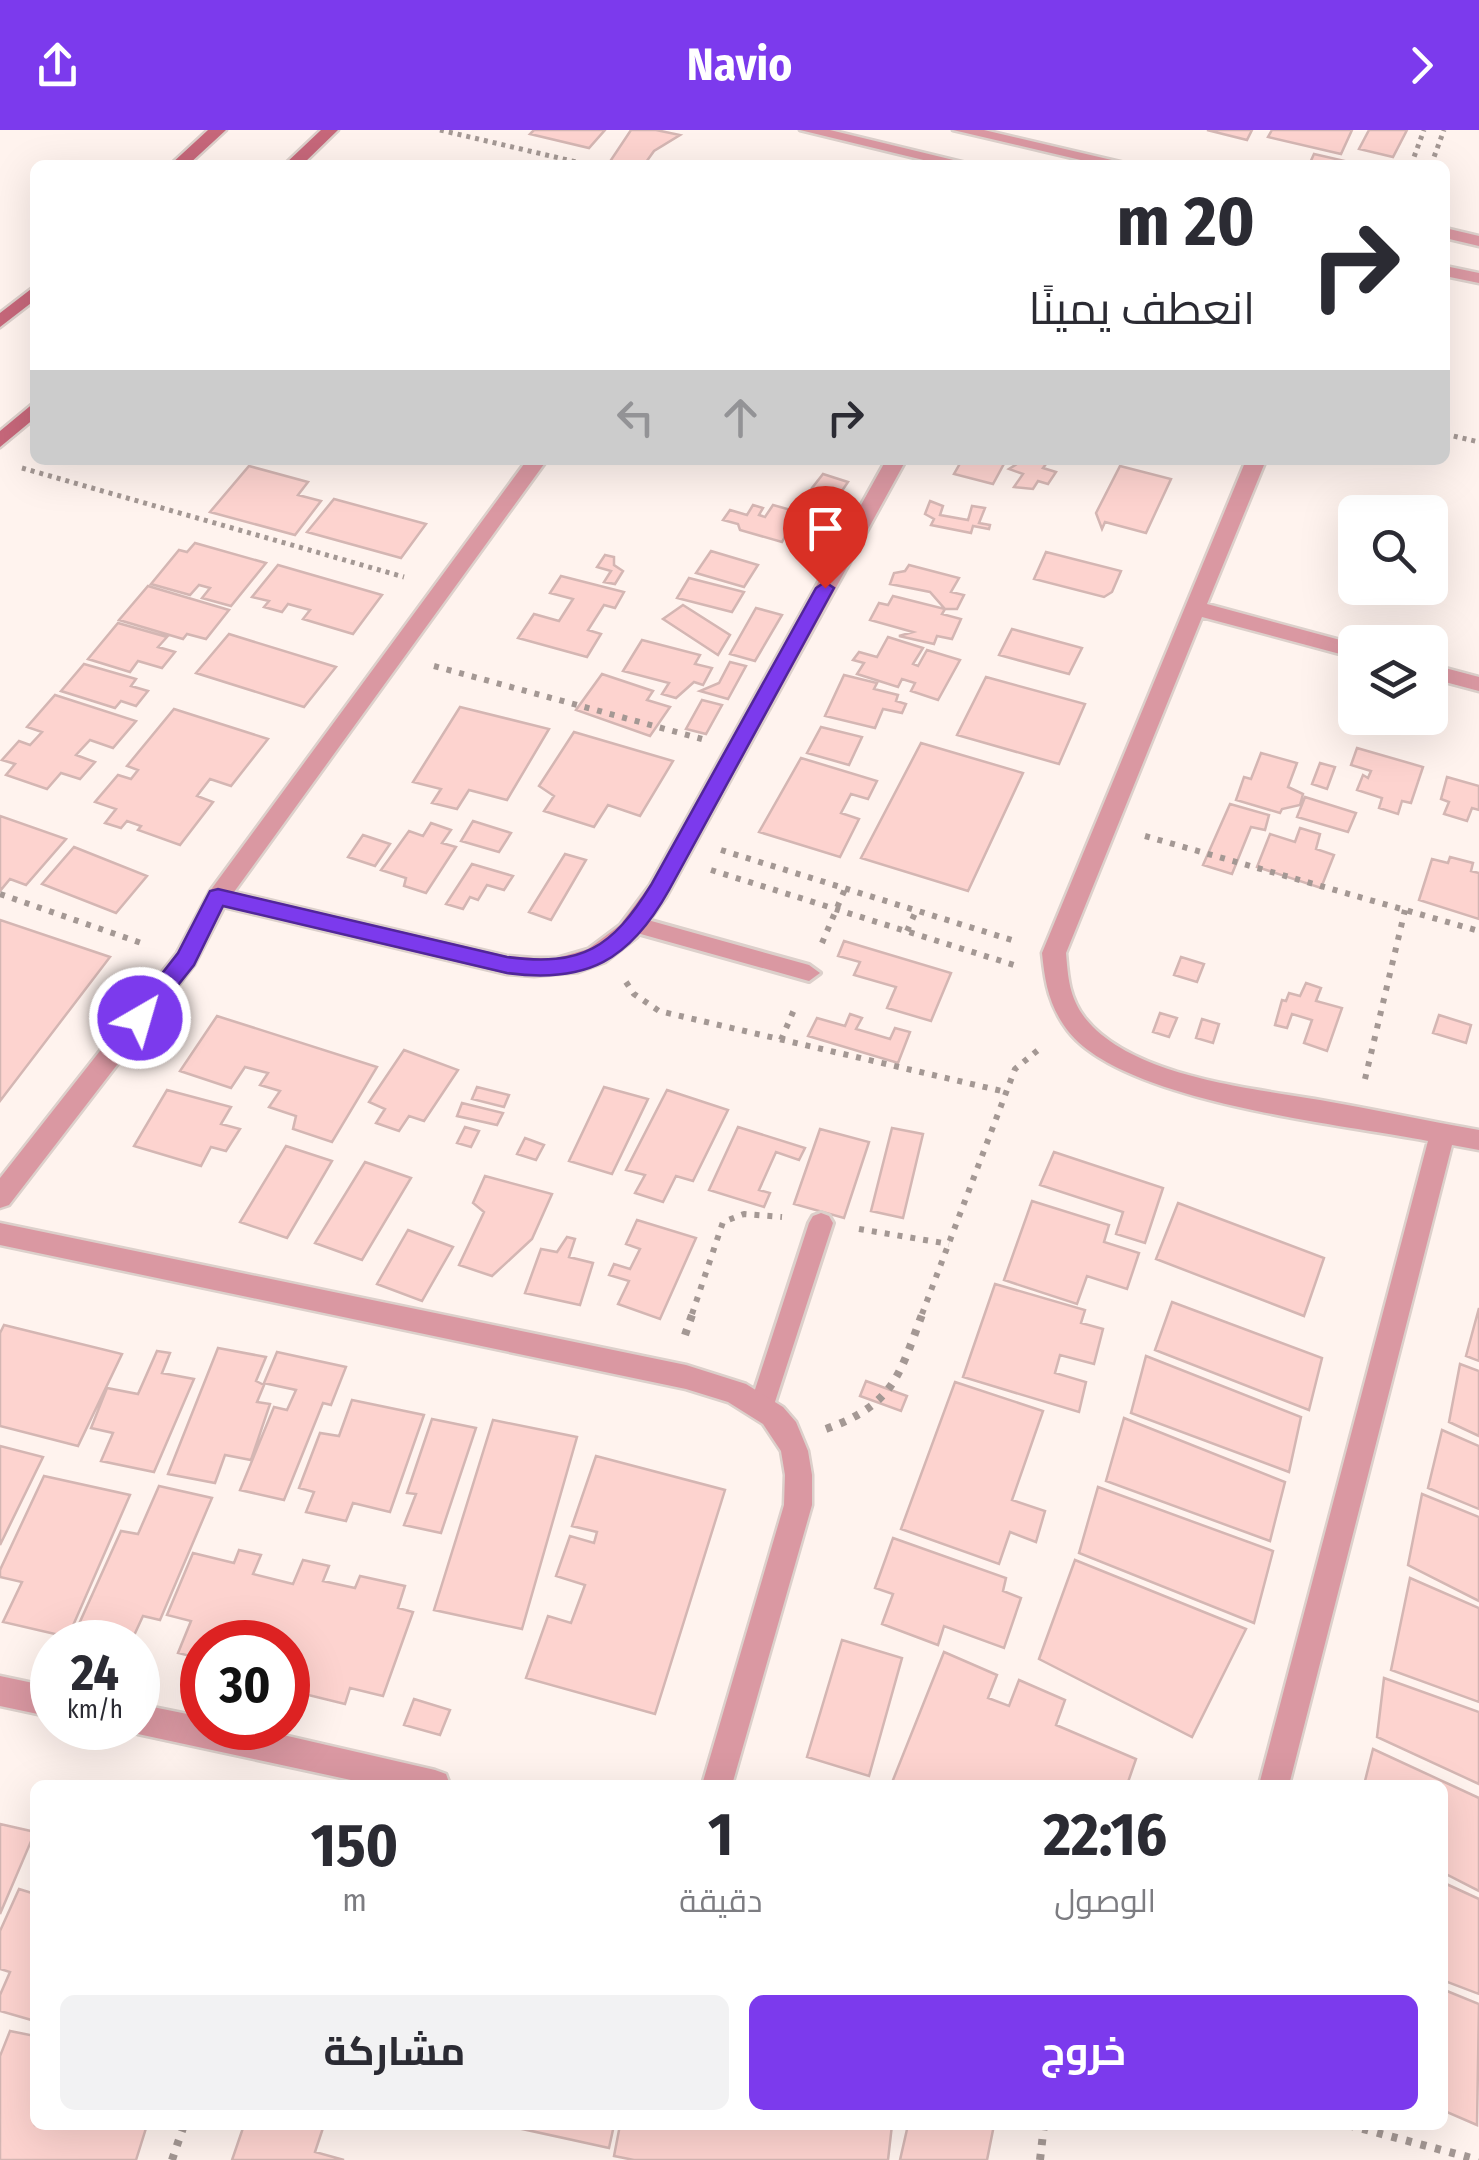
<!DOCTYPE html>
<html lang="ar">
<meta charset="utf-8">
<style>
:root{--surface:#fff;--page:#f2f2f3;--text:#2b2b33;--muted:#7c7c81;--accent:#7c3aed}
body{margin:0;font-family:"Fira Sans Condensed",Cairo,sans-serif;background:var(--page);color:var(--text);direction:rtl;height:100vh;display:flex;flex-direction:column;font-size:38px;white-space:nowrap}
*{box-sizing:border-box;margin:0}
p{font-size:32px;color:var(--muted)}
.icon{flex:none;width:55px;height:55px;fill:none;stroke:currentColor;stroke-width:2;stroke-linecap:round;stroke-linejoin:round}
.map{position:relative;flex:1;overflow:hidden;direction:ltr}
.details{position:absolute;left:30px;top:1650px;width:1418px;height:350px;display:flex;flex-direction:column;background:var(--surface);border-radius:15px;box-shadow:0 10px 40px #0002;direction:rtl}
.details>*{flex:none}
.hud{position:absolute;left:30px;top:30px;width:1420px;height:305px;border-radius:15px;box-shadow:0 10px 40px #0002;direction:rtl;background:#fff;color:var(--text);overflow:hidden}
.fabs{position:absolute;left:1338px;top:365px;display:grid;gap:20px}
.fabs a{display:grid;place-items:center;width:110px;height:110px;border-radius:15px;background:var(--surface);box-shadow:0 10px 40px #0002;font-size:50px}
.speed{position:absolute;left:30px;top:1490px;display:flex;gap:20px;font-size:50px;font-weight:700;text-align:center}
.speed>*{display:grid;place-content:center;width:130px;height:130px;border-radius:50%;background:var(--surface);box-shadow:0 10px 40px #0002;line-height:1}
.speed small{font-size:25px;font-weight:400}
.speed .limit{border:15px solid #d22;background:#fff;color:#111}
.pin{position:absolute;display:grid;place-items:center;width:85px;height:85px;color:#fff;margin:-102px -42px;border-radius:50% 50% 50% 0;rotate:-45deg;box-shadow:0 0 10px #0007}
.pin .icon{rotate:45deg}
.me{position:absolute;width:110px;margin:-55px;rotate:38deg;stroke-linejoin:round;filter:drop-shadow(0 0 8px #0008)}
.turn{display:flex;align-items:center;gap:35px;height:210px;padding:0 30px;font-size:45px}
.turn .icon{width:130px;height:130px;stroke-width:2.5}
.turn b{display:block;font-size:70px;line-height:85px}
.lanes{display:flex;align-items:center;height:95px;padding:0 30px;background:#0003;justify-content:center;gap:50px;direction:ltr}
.lanes .off{opacity:.35}
.eta{display:flex;justify-content:space-evenly;align-items:center;height:170px;text-align:center}
.eta b{font-size:60px;font-weight:700;line-height:70px}
.primary-button{display:flex;gap:20px;margin-top:auto;padding:20px 30px}
.primary-button a{flex:1;height:115px;border-radius:15px;background:var(--accent);color:#fff;font-size:40px;font-weight:700;line-height:115px;text-align:center}
.primary-button a+a{background:var(--page);color:var(--text)}
header{display:flex;justify-content:space-between;align-items:center;height:130px;padding:0 30px;background:var(--accent);color:#fff;font-size:45px;font-weight:700}
.map>svg:first-child{display:block}
.building{fill:#fdd3cf;stroke:#d4b6b3;stroke-width:2.5}
.lines{fill:none;stroke-linecap:round;stroke-linejoin:round}
.lane-casing{stroke:#dcd0cb;stroke-width:6}
.street-casing{stroke:#dcd0cb;stroke-width:5}
.secondary-casing{stroke:#dcd0cb;stroke-width:5}
.path-far2{stroke:#a49894;stroke-width:5;stroke-dasharray:4 5;stroke-linecap:butt}
.path-far1{stroke:#a49894;stroke-width:6;stroke-dasharray:5 8;stroke-linecap:butt}
.path{stroke:#a49894;stroke-width:8;stroke-dasharray:6 9;stroke-linecap:butt}
.lane{fill:#da98a2;fill-rule:evenodd}
.street{fill:#da98a2;fill-rule:evenodd}
.secondary{fill:#c6677a;fill-rule:evenodd}
.route{fill:#7c3aed;stroke:#51269a;stroke-width:2.5}
</style>
<header><svg class="icon" aria-label="forward" viewBox="0 0 24 24"><path d="M9 5l7 7-7 7"/></svg>Navio<svg class="icon" aria-label="share" viewBox="0 0 24 24"><path d="M12 15V3M7 8l5-5 5 5M5 13v7h14v-7"/></svg></header>
<div class="map">
<svg width="1479" height="2030" viewBox="0 0 1479 2030">
<rect width="100%" height="100%" fill="#fff3ee"/>
<path class="building" d="M 534,0 L 605,0 L 589,18 L 530,4 Z
M 631,0 L 656,0 L 680,5 L 654,21 L 644,35 L 611,30 Z
M 1207,0 L 1252,0 L 1247,10 Z
M 1272,0 L 1352,0 L 1341,24 L 1268,7 Z
M 1369,0 L 1407,0 L 1393,27 L 1359,19 Z
M 1314,24 L 1345,31 L 1343,35 L 1309,35 Z
M 962,330 L 1006,330 L 993,354 L 954,344 Z
M 1023,330 L 1049,330 L 1043,338 L 1056,342 L 1048,354 L 1038,351 L 1033,359 L 1014,357 L 1023,344 L 1009,339 Z
M 249,336 L 308,352 L 298,365 L 321,371 L 295,405 L 210,382 Z
M 1120,336 L 1171,349 L 1146,403 L 1105,392 L 1102,399 L 1096,383 Z
M 823,344 L 848,352 L 827,383 L 808,386 L 813,380 L 806,377 L 812,376 L 822,362 L 812,358 Z
M 334,369 L 426,394 L 401,428 L 307,402 Z
M 930,371 L 943,376 L 940,385 L 968,390 L 972,376 L 985,378 L 979,393 L 990,395 L 989,399 L 973,396 L 971,403 L 931,395 L 934,389 L 925,384 Z
M 753,375 L 763,378 L 759,385 L 765,387 L 773,375 L 798,382 L 792,392 L 801,394 L 794,405 L 787,403 L 782,412 L 740,400 L 738,394 L 723,390 L 730,380 L 747,385 Z
M 195,413 L 266,433 L 231,476 L 202,468 L 210,458 L 199,455 L 190,465 L 151,454 L 179,420 L 187,422 Z
M 711,421 L 758,435 L 744,457 L 696,443 Z
M 1046,422 L 1121,441 L 1112,462 L 1104,467 L 1034,449 Z
M 605,425 L 614,427 L 614,435 L 623,441 L 615,454 L 604,452 L 611,441 L 597,437 Z
M 278,435 L 382,465 L 353,504 L 303,489 L 310,480 L 288,474 L 282,482 L 264,477 L 269,471 L 252,467 Z
M 909,435 L 959,448 L 951,462 L 964,465 L 957,479 L 945,479 L 930,462 L 890,454 L 894,443 L 905,441 Z
M 561,446 L 624,462 L 615,478 L 604,475 L 588,500 L 601,504 L 587,527 L 518,508 L 534,484 L 559,491 L 573,469 L 550,463 Z
M 689,448 L 744,462 L 732,482 L 677,468 Z
M 148,456 L 229,480 L 206,509 L 187,504 L 183,509 L 119,490 Z
M 893,466 L 945,479 L 942,484 L 961,489 L 952,509 L 937,506 L 934,514 L 899,506 L 913,502 L 870,490 L 879,473 L 888,475 Z
M 683,475 L 730,505 L 718,525 L 663,489 Z
M 756,478 L 782,485 L 755,531 L 730,524 Z
M 118,493 L 167,507 L 158,517 L 175,522 L 162,538 L 138,531 L 130,542 L 88,529 Z
M 1012,499 L 1082,518 L 1069,544 L 999,525 Z
M 229,504 L 336,537 L 304,577 L 196,543 Z
M 888,507 L 923,518 L 913,534 L 918,536 L 927,520 L 960,530 L 938,570 L 911,561 L 915,553 L 902,549 L 898,557 L 857,544 L 864,533 L 853,530 L 859,522 L 877,527 Z
M 642,510 L 700,525 L 695,534 L 712,538 L 703,555 L 694,552 L 676,568 L 662,564 L 669,553 L 623,541 Z
M 730,532 L 746,536 L 728,569 L 700,561 L 719,553 Z
M 84,534 L 136,549 L 131,556 L 148,561 L 136,576 L 121,571 L 115,578 L 61,561 Z
M 602,544 L 653,561 L 647,570 L 670,577 L 650,606 L 576,580 Z
M 844,545 L 877,553 L 874,559 L 898,565 L 896,571 L 906,574 L 902,583 L 883,579 L 875,598 L 825,586 Z
M 986,547 L 1085,574 L 1059,634 L 957,605 Z
M 55,565 L 136,591 L 113,618 L 90,610 L 76,625 L 95,632 L 80,649 L 61,643 L 47,659 L 6,645 L 15,634 L 2,630 L 19,611 L 30,615 L 42,602 L 27,597 Z
M 702,570 L 722,575 L 706,604 L 686,599 Z
M 460,577 L 549,599 L 507,670 L 469,660 L 457,679 L 432,673 L 441,659 L 413,652 Z
M 174,579 L 268,609 L 231,656 L 210,649 L 197,666 L 213,672 L 180,715 L 138,700 L 141,696 L 127,691 L 121,698 L 105,693 L 116,679 L 95,672 L 118,645 L 131,649 L 138,640 L 127,636 Z
M 821,597 L 862,607 L 849,635 L 807,623 Z
M 574,602 L 673,631 L 640,686 L 608,675 L 594,697 L 544,681 L 554,666 L 539,656 Z
M 921,613 L 1023,643 L 968,761 L 861,728 Z
M 1357,618 L 1423,637 L 1411,673 L 1402,671 L 1398,684 L 1379,678 L 1382,668 L 1357,660 L 1363,645 L 1368,648 L 1371,641 L 1351,635 Z
M 1261,623 L 1297,633 L 1288,657 L 1303,664 L 1300,675 L 1282,679 L 1280,683 L 1236,670 L 1244,647 L 1251,649 Z
M 801,628 L 877,651 L 868,669 L 851,664 L 841,683 L 859,689 L 840,727 L 759,702 Z
M 1320,633 L 1335,637 L 1327,659 L 1312,654 Z
M 1447,647 L 1479,656 L 1479,680 L 1472,678 L 1467,691 L 1444,684 L 1449,672 L 1441,669 Z
M 1305,667 L 1356,683 L 1348,702 L 1297,687 Z
M 1230,674 L 1269,685 L 1265,700 L 1251,697 L 1232,744 L 1203,735 Z
M 0,686 L 66,709 L 26,755 L 10,749 L 0,761 Z
M 473,691 L 511,703 L 499,722 L 461,711 Z
M 431,693 L 451,700 L 442,713 L 456,717 L 426,763 L 404,756 L 406,748 L 381,740 L 409,701 L 423,706 Z
M 1300,698 L 1320,704 L 1316,719 L 1334,725 L 1321,758 L 1257,737 L 1270,704 L 1295,712 Z
M 363,705 L 390,714 L 375,736 L 348,727 Z
M 74,717 L 147,746 L 116,783 L 42,754 Z
M 565,724 L 586,730 L 551,790 L 529,782 Z
M 1450,727 L 1473,733 L 1471,741 L 1479,743 L 1479,789 L 1419,770 L 1432,729 L 1448,733 Z
M 472,734 L 513,746 L 504,760 L 487,755 L 478,770 L 470,767 L 463,779 L 446,774 Z
M 0,790 L 110,827 L 0,971 Z
M 844,811 L 951,843 L 931,891 L 887,878 L 896,857 L 854,845 L 860,832 L 838,826 Z
M 1181,827 L 1204,834 L 1197,852 L 1174,845 Z
M 1306,853 L 1321,858 L 1316,871 L 1342,878 L 1327,921 L 1304,913 L 1312,890 L 1292,884 L 1287,898 L 1275,895 L 1282,870 L 1286,871 L 1289,863 L 1300,866 Z
M 1160,883 L 1177,888 L 1169,907 L 1153,902 Z
M 850,884 L 862,888 L 856,899 L 890,909 L 895,898 L 910,902 L 898,933 L 808,906 L 817,888 L 845,896 Z
M 1439,885 L 1471,895 L 1466,913 L 1433,903 Z
M 217,886 L 377,937 L 332,1012 L 293,999 L 296,986 L 269,977 L 280,961 L 260,955 L 268,943 L 245,937 L 231,958 L 180,941 Z
M 1202,889 L 1219,894 L 1213,913 L 1196,908 Z
M 404,920 L 458,940 L 424,991 L 409,986 L 399,1001 L 376,993 L 385,979 L 369,972 Z
M 477,957 L 509,965 L 504,977 L 472,969 Z
M 604,957 L 648,969 L 612,1044 L 569,1031 Z
M 167,960 L 231,977 L 221,994 L 240,999 L 226,1021 L 211,1017 L 201,1036 L 134,1016 Z
M 667,960 L 728,980 L 693,1051 L 676,1046 L 663,1072 L 635,1063 L 645,1045 L 626,1040 Z
M 462,973 L 503,983 L 497,995 L 457,986 Z
M 465,997 L 479,1001 L 471,1017 L 457,1013 Z
M 738,997 L 805,1018 L 799,1030 L 776,1022 L 759,1060 L 770,1063 L 764,1077 L 709,1060 Z
M 892,998 L 923,1004 L 903,1088 L 871,1081 Z
M 820,999 L 869,1012 L 844,1088 L 794,1074 Z
M 525,1008 L 544,1015 L 536,1030 L 517,1024 Z
M 286,1016 L 332,1031 L 287,1108 L 240,1092 Z
M 1054,1022 L 1163,1058 L 1145,1113 L 1116,1104 L 1123,1082 L 1040,1055 Z
M 365,1032 L 411,1048 L 362,1130 L 315,1113 Z
M 485,1046 L 552,1064 L 532,1109 L 492,1146 L 459,1135 L 484,1082 L 473,1073 Z
M 1032,1071 L 1109,1095 L 1104,1112 L 1139,1123 L 1127,1159 L 1087,1146 L 1077,1174 L 1004,1150 Z
M 1178,1073 L 1324,1128 L 1304,1186 L 1156,1129 Z
M 637,1090 L 696,1108 L 660,1189 L 618,1174 L 629,1151 L 609,1145 L 614,1134 L 630,1139 L 640,1119 L 626,1114 Z
M 408,1100 L 453,1117 L 422,1171 L 377,1154 Z
M 567,1107 L 575,1109 L 569,1127 L 593,1133 L 580,1175 L 525,1163 L 541,1119 L 557,1122 Z
M 995,1154 L 1085,1180 L 1081,1193 L 1103,1199 L 1094,1234 L 1060,1225 L 1055,1243 L 1086,1252 L 1079,1282 L 963,1247 Z
M 1172,1172 L 1322,1228 L 1309,1280 L 1155,1220 Z
M 1479,1178 L 1479,1231 L 1466,1226 Z
M 4,1195 L 122,1224 L 78,1316 L 0,1296 L 0,1203 Z
M 218,1218 L 266,1227 L 256,1251 L 264,1255 L 257,1272 L 270,1274 L 251,1330 L 225,1325 L 215,1353 L 168,1344 Z
M 157,1221 L 170,1223 L 162,1243 L 194,1249 L 154,1342 L 101,1331 L 113,1303 L 91,1298 L 107,1258 L 138,1264 Z
M 277,1222 L 346,1237 L 331,1275 L 323,1273 L 284,1370 L 240,1360 L 274,1277 L 287,1280 L 296,1260 L 264,1253 Z
M 1146,1226 L 1301,1287 L 1289,1342 L 1131,1283 Z
M 1460,1234 L 1479,1241 L 1479,1306 L 1449,1292 Z
M 866,1251 L 907,1266 L 901,1281 L 860,1266 Z
M 955,1252 L 1043,1281 L 1012,1370 L 1045,1381 L 1036,1412 L 1010,1402 L 999,1434 L 901,1399 Z
M 352,1270 L 424,1285 L 390,1382 L 353,1373 L 346,1391 L 306,1382 L 314,1362 L 299,1358 L 320,1303 L 339,1306 Z
M 1124,1288 L 1285,1352 L 1270,1411 L 1106,1351 Z
M 432,1289 L 476,1298 L 441,1403 L 404,1395 L 416,1364 L 407,1363 Z
M 493,1290 L 577,1307 L 522,1499 L 434,1480 Z
M 1442,1300 L 1479,1316 L 1479,1379 L 1428,1358 Z
M 0,1316 L 43,1327 L 0,1415 Z
M 596,1326 L 725,1360 L 655,1584 L 526,1548 L 548,1486 L 571,1493 L 585,1455 L 556,1446 L 570,1406 L 594,1413 L 597,1402 L 572,1396 Z
M 44,1346 L 130,1365 L 68,1507 L 3,1492 L 22,1452 L 0,1447 L 0,1440 Z
M 159,1356 L 212,1368 L 160,1490 L 143,1486 L 131,1512 L 98,1511 L 104,1500 L 79,1494 L 121,1401 L 138,1404 Z
M 1098,1357 L 1273,1421 L 1254,1493 L 1079,1423 Z
M 1422,1364 L 1479,1387 L 1479,1471 L 1408,1435 Z
M 893,1408 L 1006,1448 L 1003,1461 L 1021,1468 L 1004,1518 L 944,1496 L 938,1515 L 882,1494 L 893,1464 L 875,1458 Z
M 239,1420 L 261,1425 L 253,1444 L 293,1454 L 303,1430 L 329,1436 L 323,1451 L 355,1458 L 360,1446 L 405,1456 L 398,1478 L 413,1482 L 383,1566 L 350,1558 L 345,1574 L 288,1560 L 288,1512 L 202,1512 L 202,1529 L 178,1523 L 191,1491 L 167,1485 L 193,1423 L 234,1433 Z
M 1075,1430 L 1246,1499 L 1192,1607 L 1039,1529 Z
M 1410,1448 L 1479,1478 L 1479,1572 L 1391,1540 Z
M 842,1510 L 902,1528 L 869,1646 L 807,1627 Z
M 944,1522 L 997,1545 L 988,1568 L 1009,1576 L 1019,1550 L 1065,1570 L 1056,1595 L 1136,1629 L 1127,1655 L 905,1655 L 893,1650 Z
M 1384,1548 L 1479,1582 L 1479,1654 L 1377,1607 Z
M 414,1569 L 450,1580 L 440,1605 L 404,1595 Z
M 1373,1619 L 1479,1668 L 1479,1761 L 1442,1742 L 1442,1655 L 1364,1655 Z
M 0,1694 L 35,1702 L 0,1784 Z
M 1442,1752 L 1479,1769 L 1479,1864 L 1442,1850 Z
M 19,1759 L 35,1764 L 35,1891 L 0,1881 L 0,1865 L 10,1842 L 0,1839 L 0,1801 Z
M 1442,1859 L 1479,1874 L 1477,1995 L 1442,1980 Z
M 10,1901 L 35,1906 L 35,1995 L 147,1995 L 136,2030 L 0,2030 L 0,1926 Z
M 244,1995 L 324,1995 L 315,2022 L 344,2030 L 232,2030 Z
M 504,1995 L 614,1995 L 609,2018 Z
M 620,1995 L 892,1995 L 888,2030 L 634,2030 L 614,2026 Z
M 908,1995 L 994,1995 L 987,2030 L 900,2030 Z"/>
<g class="lines">
<g class="lane-casing">
<path id="lane" d="M 637,787 L 809,835 L 820,843 L 809,851 L 630,801 L 627,795 L 630,789 Z
M 821,1083 L 829,1086 L 833,1093 L 774,1275 L 771,1283 L 762,1286 L 753,1283 L 750,1275 L 809,1093 L 813,1086 Z"/>
</g>
<g class="street-casing">
<path id="street" d="M 800,0 L 830,0 L 974,35 L 944,35 Z
M 953,0 L 984,0 L 1133,35 L 1102,35 Z
M 1445,98 L 1479,106 L 1479,116 L 1445,108 Z
M 1445,136 L 1479,143 L 1479,153 L 1445,146 Z
M 527,330 L 547,330 L 234,762 L 507,826 L 534,828 L 557,828 L 588,819 L 620,795 L 650,755 L 886,330 L 906,330 L 666,767 L 637,807 L 605,832 L 578,842 L 534,846 L 507,844 L 224,777 L 194,835 L 9,1075 L 0,1078 L 0,1048 L 177,823 L 210,761 Z
M 1246,330 L 1266,330 L 1207,474 L 1355,514 L 1355,528 L 1202,487 L 1066,823 C 1068,847 1069,867 1085,888 C 1132,947 1251,958 1320,970 C 1373,979 1426,991 1479,1000 L 1479,1020 L 1452,1015 L 1289,1655 L 1259,1655 L 1428,1011 C 1340,994 1123,972 1068,901 C 1049,876 1045,853 1042,823 Z
M 1430,534 L 1479,547 L 1479,561 L 1430,548 Z
M 0,1093 L 686,1235 L 746,1254 L 783,1277 L 796,1292 L 808,1321 L 812,1345 L 812,1375 L 732,1655 L 702,1655 L 784,1375 L 785,1345 L 781,1321 L 763,1294 L 728,1272 L 686,1259 L 0,1115 Z
M 0,1546 L 52,1557 L 52,1587 L 0,1576 Z
M 138,1574 L 202,1587 L 202,1598 L 253,1598 L 435,1640 L 446,1644 L 450,1655 L 374,1655 L 138,1604 L 127,1598 L 138,1598 Z"/>
</g>
<g class="secondary-casing">
<path id="secondary" d="M 208,0 L 226,0 L 188,35 L 170,35 Z
M 321,0 L 338,0 L 302,35 L 284,35 Z
M 35,156 L 35,170 L 0,197 L 0,183 Z
M 35,272 L 35,288 L 0,317 L 0,301 Z"/>
</g>
<path class="path-far2" d="M 440,0 L 589,35
M 1411,35 L 1424,0
M 1431,35 L 1444,0
M 1445,304 L 1479,312
M 22,338 L 404,447"/>
<path class="path-far1" d="M 434,536 L 702,609
M 1145,706 L 1479,801
M 721,720 L 1015,811
M 711,740 L 1014,835
M 0,764 L 147,815
M 907,801 L 916,781
M 822,813 L 845,759
M 626,852 L 634,864 L 659,881 L 1006,962
M 781,910 L 796,875
M 1365,949 L 1405,780
M 859,1099 L 949,1114
M 692,1184 L 723,1092 L 744,1084 L 782,1087
M 922,1184 L 1015,939 L 1043,916"/>
<path class="path" d="M 685,1205 L 693,1182
M 826,1299 C 895,1274 899,1245 923,1182
M 1348,1995 L 1479,2030
M 172,2030 L 184,1995
M 1040,2030 L 1044,1995"/>
<use href="#lane" class="lane"/>
<use href="#street" class="street"/>
<use href="#secondary" class="secondary"/>
</g>
<path class="route" d="M 825,452 L 834,458 L 669,760 C 630,830 587,854 507,843 L 223,776 L 194,835 L 147,894 L 132,894 L 129,888 L 132,882 L 178,823 L 210,761 L 218,759 L 507,827 C 582,837 612,818 651,755 L 816,458 Z"/>
</svg>
<div class="fabs">
<a><svg class="icon" aria-label="search" viewBox="0 0 24 24"><circle cx="10" cy="10" r="6"/><path d="M15 15l6 6"/></svg></a>
<a><svg class="icon" aria-label="layers" viewBox="0 0 24 24"><path d="M12 4l9 5-9 5-9-5zM3 14l9 5 9-5"/></svg></a>
</div>
<div class="speed"><div>24<small>km/h</small></div><div class="limit">30</div></div>
<div class="pin" style="left:825px;top:458px;background:#d93025"><svg class="icon" aria-label="arrive" viewBox="0 0 24 24"><path d="M6 21V4h12l-3 4 3 4H6"/></svg></div>
<svg class="me" style="left:140px;top:888px" viewBox="-20 -20 40 40"><circle r="17" fill="#7c3aed" stroke="#fff" stroke-width="3"/><path d="M0-11L8 9 0 5-8 9z" fill="#fff"/></svg>
<div class="hud">
<div class="turn"><svg class="icon" aria-label="right" viewBox="0 0 24 24"><path d="M7 20v-9h11M14 6l5 5-5 5"/></svg><div><b>20 m</b>انعطف يمينًا</div></div>
<div class="lanes"><svg class="icon off" aria-label="left" viewBox="0 0 24 24"><path d="M17 20v-9H6M10 6l-5 5 5 5"/></svg><svg class="icon off" aria-label="ahead" viewBox="0 0 24 24"><path d="M12 20V5M6 11l6-6 6 6"/></svg><svg class="icon" aria-label="right" viewBox="0 0 24 24"><path d="M7 20v-9h11M14 6l5 5-5 5"/></svg></div>
</div>
<section class="details">
<div class="eta">
<div><b>22:16</b><p>الوصول</p></div>
<div><b>1</b><p>دقيقة</p></div>
<div><b>150</b><p>m</p></div>
</div>
<div class="primary-button"><a>خروج</a><a>مشاركة</a></div>
</section>
</div>
